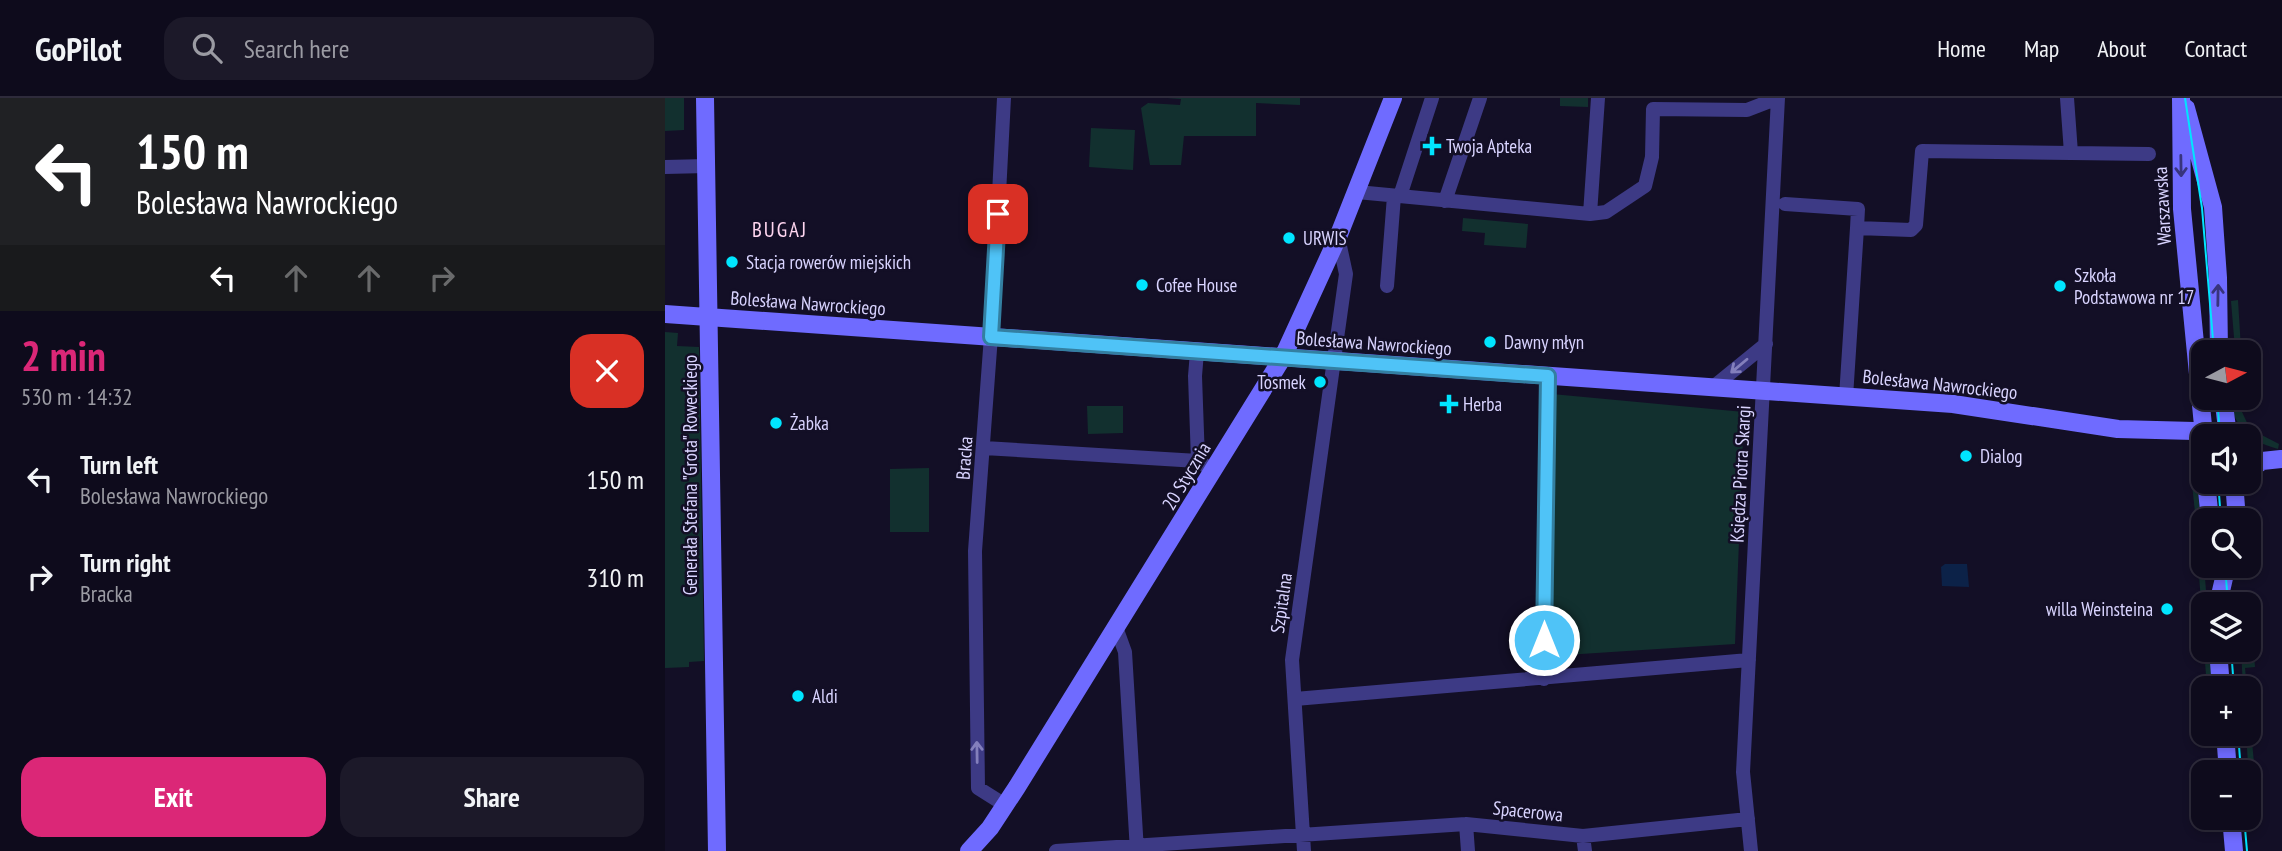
<!DOCTYPE html>
<meta charset="utf-8">
<style>
:root{--surface:#0e0b1c;--page:#1c1929;--text:#f1f3f6;--muted:#9b9ba3;--line:#2e2b3b;--accent:#db2777}
body{margin:0;font-family:"PT Sans Narrow",sans-serif;background:var(--page);color:var(--text);height:100vh;display:flex;flex-direction:column;font-size:26px;white-space:nowrap}
*{box-sizing:border-box;margin:0}
p{font-size:23px;color:var(--muted)}
.icon{flex:none;width:38px;height:38px;fill:none;stroke:currentColor;stroke-width:2;stroke-linecap:round;stroke-linejoin:round}
.map{position:relative;flex:1;overflow:hidden}
.sheet{display:flex;flex-direction:column;background:var(--surface);width:665px}
.sheet>*{flex:none}
.guide{background:#202124;color:#fff;overflow:hidden}
.needle{width:46px;rotate:83deg}
.buttons{position:absolute;left:1526px;top:242px;display:grid;gap:14px}
.buttons a{display:grid;place-items:center;width:70px;height:70px;border-radius:14px;background:var(--surface);box-shadow:0 4px 10px #0003,0 0 0 2px var(--line);font-size:35px}
.pin{position:absolute;display:grid;place-items:center;width:60px;height:60px;color:#fff;margin:-30px;border-radius:14px;box-shadow:0 4px 10px #0006}
.me{position:absolute;width:77px;margin:-38px;rotate:0deg;stroke-linejoin:round;filter:drop-shadow(0 0 5px #0008)}
.turn{display:flex;align-items:center;gap:24px;height:147px;padding:0 21px;font-size:32px}
.turn .icon{width:91px;height:91px;stroke-width:2.5}
.turn b{display:block;font-size:49px;line-height:60px}
.lanes{display:flex;align-items:center;height:66px;padding:0 21px;background:#0003;justify-content:center;gap:35px;direction:ltr}
.lanes .off{opacity:.35}
.round{display:grid;place-items:center;flex:none;width:74px;height:74px;border-radius:21px;background:var(--page)}
.summary{display:flex;align-items:center;justify-content:space-between;height:119px;padding:0 21px}
h1{font-size:42px;font-weight:700;line-height:52px;color:var(--accent)}
.cta{display:flex;gap:14px;margin-top:auto;padding:14px 21px}
.cta a{flex:1;height:80px;border-radius:21px;background:var(--accent);color:#fff;font-size:28px;font-weight:700;line-height:80px;text-align:center}
.cta a+a{background:var(--page);color:var(--text)}
ul{padding:0;list-style:none}
li{display:flex;align-items:center;gap:21px;height:98px;padding:0 21px}
li div{flex:1}
li b{display:block;font-size:26px}
li em{font-style:normal}
header{display:flex;align-items:center;gap:42px;box-sizing:border-box;height:98px;padding:0 35px;background:var(--surface);border-bottom:2px solid var(--line)}
header strong{font-size:33px}
nav{display:flex;gap:38px;margin-inline-start:auto;font-size:24px}
.search{width:490px;height:63px;background:var(--page);display:flex;align-items:center;gap:18px;box-sizing:border-box;padding:0 24px;border-radius:21px;color:var(--muted);font-size:26px}
main{display:flex;flex:1;min-height:0}
.map>svg:first-child{display:block}
.green{fill:#12302f}
.water{fill:#0c2248}
.lines{fill:none;stroke-linecap:round;stroke-linejoin:round}
.street{stroke:#3d3a85;stroke-width:14}
.secondary{stroke:#6f6bff;stroke-width:18}
.tram{stroke:#00e5ff;stroke-width:2}
.oneway{stroke:#38347d}
.oneway2{stroke:#837fbc}
.route-casing{stroke:#337fa1;stroke-width:18}
.route{stroke:#4fc3f7;stroke-width:12}
.poi-dot{fill:#00e5ff;stroke:#130f26;stroke-width:2.5}
.labels{text-anchor:middle;dominant-baseline:central;stroke-width:5;stroke-linejoin:round;paint-order:stroke}
.poi-label{font-size:19px;fill:#d9d4ff;stroke:#130f26;text-anchor:start}
.street-label{font-size:19px;fill:#d9d4ff;stroke:#130f26}
.neighbourhood-label{font-size:21px;letter-spacing:2px;fill:#ffd6f0;stroke:#130f26}
</style>
<header>
<strong>GoPilot</strong>
<div class="search"><svg class="icon" aria-label="search" viewBox="0 0 24 24"><circle cx="10" cy="10" r="6"/><path d="M15 15l6 6"/></svg>Search here</div>
<nav><a>Home</a><a>Map</a><a>About</a><a>Contact</a></nav>
</header>
<main>
<section class="sheet">
<div class="guide">
<div class="turn"><svg class="icon" aria-label="left" viewBox="0 0 24 24"><path d="M17 20v-9H6M10 6l-5 5 5 5"/></svg><div><b>150 m</b>Bolesława Nawrockiego</div></div>
<div class="lanes"><svg class="icon" aria-label="left" viewBox="0 0 24 24"><path d="M17 20v-9H6M10 6l-5 5 5 5"/></svg><svg class="icon off" aria-label="ahead" viewBox="0 0 24 24"><path d="M12 20V5M6 11l6-6 6 6"/></svg><svg class="icon off" aria-label="ahead" viewBox="0 0 24 24"><path d="M12 20V5M6 11l6-6 6 6"/></svg><svg class="icon off" aria-label="right" viewBox="0 0 24 24"><path d="M7 20v-9h11M14 6l5 5-5 5"/></svg></div>
</div>
<div class="summary"><div><h1>2 min</h1><p>530 m · 14:32</p></div><a class="round" style="background:#d93025;color:#fff"><svg class="icon" aria-label="close" viewBox="0 0 24 24"><path d="M6 6l12 12M18 6L6 18"/></svg></a></div>
<ul>
<li><svg class="icon" aria-label="left" viewBox="0 0 24 24"><path d="M17 20v-9H6M10 6l-5 5 5 5"/></svg><div><b>Turn left</b><p>Bolesława Nawrockiego</p></div><em>150 m</em></li>
<li><svg class="icon" aria-label="right" viewBox="0 0 24 24"><path d="M7 20v-9h11M14 6l5 5-5 5"/></svg><div><b>Turn right</b><p>Bracka</p></div><em>310 m</em></li>
</ul>
<div class="cta"><a>Exit</a><a>Share</a></div>
</section>
<div class="map">
<svg width="1617" height="753" viewBox="0 0 1617 753">
<rect width="100%" height="100%" fill="#130f26"/>
<path class="green" d="M 0,0 L 19,0 L 19,32 L 0,33 Z
M 502,0 L 635,0 L 635,7 L 591,5 L 591,38 L 519,38 L 516,67 L 485,67 L 476,10 L 483,5 L 515,7 L 516,1 Z
M 895,0 L 923,0 L 923,9 L 895,8 Z
M 426,30 L 470,32 L 468,72 L 424,69 Z
M 798,120 L 863,126 L 861,150 L 819,147 L 820,135 L 797,133 Z
M 1573,202 L 1576,251 L 1570,251 L 1566,203 Z
M 0,234 L 13,235 L 12,248 L 34,249 L 39,563 L 24,564 L 24,569 L 0,570 Z
M 887,296 L 1079,314 L 1070,546 L 885,558 Z
M 1563,299 L 1570,299 L 1585,331 L 1614,346 L 1613,351 C 1582,342 1572,332 1563,299 Z
M 422,308 L 458,308 L 458,335 L 423,336 Z
M 264,370 L 264,434 L 225,434 L 225,371 Z
M 1531,376 L 1535,414 L 1530,414 L 1526,377 Z
M 1532,453 L 1538,453 L 1542,506 L 1538,506 L 1538,528 Z
M 1584,527 L 1587,527 L 1590,569 L 1580,570 L 1582,590 L 1578,590 L 1576,551 L 1584,551 Z
M 1539,551 L 1545,551 L 1548,590 L 1542,590 Z
M 1584,611 L 1589,665 L 1583,666 L 1581,635 L 1584,635 Z"/>
<path class="water" d="M 1280,466 L 1302,466 L 1304,489 L 1277,488 L 1276,469 Z"/>
<g class="lines">
<path class="street" d="M 339,0 L 328,211 L 310,453 L 313,690 L 340,707
M 1402,0 L 1406,55 L 1484,56
M 0,69 L 42,68
M 692,94 L 925,116 L 941,114 L 980,88 L 987,59 L 988,11 L 1082,12 L 1113,0
M 735,98 L 767,0
M 780,103 L 815,0
M 1120,106 L 1193,111 L 1192,130 L 1246,132 L 1251,127 L 1257,53 L 1406,55
M 925,116 L 933,0
M 722,188 L 729,98
M 532,254 L 530,278 L 533,363
M 1047,290 L 1101,246
M 1181,299 L 1192,130
M 319,350 L 533,363 L 549,373
M 451,529 L 460,554 L 472,753
M 879,581 L 883,278
M 630,601 L 1084,562
M 801,726 L 803,753
M 918,738 L 920,753
M 391,753 L 801,726 L 918,738 L 1083,721
M 639,753 L 627,562 L 681,176 L 673,139
M 1086,753 L 1078,674 L 1113,0"/>
<path class="secondary" d="M 40,0 L 52,753
M 1516,0 L 1517,111 L 1539,338
M 1521,10 L 1548,109 L 1553,180 L 1554,254
M 0,216 L 1288,306 L 1453,331 L 1529,333 L 1547,338
M 1558,299 L 1563,338
M 1584,372 L 1597,363 L 1616,361
M 1541,383 L 1545,422
M 1569,383 L 1572,422
M 1553,506 L 1562,467
M 1553,551 L 1556,590
M 1560,635 L 1563,674
M 1566,719 L 1569,753
M 304,753 L 325,730 L 352,689 L 618,259 L 673,139 L 728,0"/>
<path class="tram" d="M 1520,0 L 1537,110 L 1549,254
M 1552,299 L 1555,338
M 1553,383 L 1556,422
M 1560,467 L 1563,506
M 1566,551 L 1569,590
M 1573,635 L 1576,674
M 1579,719 L 1582,753"/>
</g>
<defs><path id="oneway-shaft" d="M-6 0H5M1.5-3L5.5 0L1.5 3" fill="none" stroke-width="1.6" stroke-linecap="round" stroke-linejoin="round" transform="scale(1.75)"/></defs>
<g class="oneway">
<use href="#oneway-shaft" transform="translate(1516 68) rotate(89)"/>
<use href="#oneway-shaft" transform="translate(1553 197) rotate(-89)"/>
</g>
<g class="oneway2">
<use href="#oneway-shaft" transform="translate(1074 268) rotate(140)"/>
<use href="#oneway-shaft" transform="translate(312 654) rotate(-91)"/>
</g>
<g class="lines">
<g class="route-casing">
<path id="route" d="M 333,116 L 326,239 L 883,278 L 879,542"/>
</g>
<use href="#route" class="route"/>
</g>
<g class="poi-dot">
<path d="M763.5 37.5h7v7h7v7h-7v7h-7v-7h-7v-7h7z"/>
<circle cx="624" cy="140" r="7"/>
<circle cx="67" cy="164" r="7"/>
<circle cx="477" cy="187" r="7"/>
<circle cx="1395" cy="188" r="7"/>
<circle cx="825" cy="244" r="7"/>
<circle cx="655" cy="284" r="7"/>
<path d="M780.5 295.5h7v7h7v7h-7v7h-7v-7h-7v-7h7z"/>
<circle cx="111" cy="325" r="7"/>
<circle cx="1301" cy="358" r="7"/>
<circle cx="1502" cy="511" r="7"/>
<circle cx="133" cy="598" r="7"/>
</g>
<g class="labels">
<g class="poi-label">
<text x="781" y="48">Twoja Apteka</text>
<text x="638" y="140">URWIS</text>
<text x="81" y="164">Stacja rowerów miejskich</text>
<text x="1409" y="177">Szkoła<tspan x="1409" dy="22">Podstawowa nr 17</tspan></text>
<text x="491" y="187">Cofee House</text>
<text x="839" y="244">Dawny młyn</text>
<text x="641" y="284" text-anchor="end">Tosmek</text>
<text x="798" y="306">Herba</text>
<text x="125" y="325">Żabka</text>
<text x="1315" y="358">Dialog</text>
<text x="1488" y="511" text-anchor="end">willa Weinsteina</text>
<text x="147" y="598">Aldi</text>
</g>
<g class="street-label">
<text transform="translate(1497 108) rotate(-93)">Warszawska</text>
<text transform="translate(143 205) rotate(4)">Bolesława Nawrockiego</text>
<text transform="translate(709 245) rotate(4)">Bolesława Nawrockiego</text>
<text transform="translate(1275 286) rotate(6)">Bolesława Nawrockiego</text>
<text transform="translate(299 360) rotate(-86)">Bracka</text>
<text transform="translate(1075 376) rotate(-87)">Księdza Piotra Skargi</text>
<text transform="translate(25 377) rotate(-90)">Generała Stefana "Grota" Roweckiego</text>
<text transform="translate(521 378) rotate(-59)">20 Stycznia</text>
<text transform="translate(616 505) rotate(-82)">Szpitalna</text>
<text transform="translate(863 713) rotate(6)">Spacerowa</text>
</g>
<g class="neighbourhood-label">
<text x="115" y="131">BUGAJ</text>
</g>
</g>
</svg>
<div class="buttons">
<a><svg class="needle" viewBox="-14 -14 28 28"><path d="M0-13l5 13h-10z" fill="#e53935"/><path d="M0 13l5-13h-10z" fill="#9b9ba3"/></svg></a>
<a><svg class="icon" aria-label="sound" viewBox="0 0 24 24"><path d="M4 9h4l5-4v14l-5-4H4zM17 9q2 3 0 6"/></svg></a>
<a><svg class="icon" aria-label="search" viewBox="0 0 24 24"><circle cx="10" cy="10" r="6"/><path d="M15 15l6 6"/></svg></a>
<a><svg class="icon" aria-label="layers" viewBox="0 0 24 24"><path d="M12 4l9 5-9 5-9-5zM3 14l9 5 9-5"/></svg></a>
<a>+</a>
<a>−</a>
</div>
<div class="pin" style="left:333px;top:116px;background:#d93025"><svg class="icon" aria-label="arrive" viewBox="0 0 24 24"><path d="M6 21V4h12l-3 4 3 4H6"/></svg></div>
<svg class="me" style="left:879px;top:542px" viewBox="-20 -20 40 40"><circle r="17" fill="#4fc3f7" stroke="#fff" stroke-width="3"/><path d="M0-11L8 9 0 5-8 9z" fill="#fff"/></svg>
</div>
</main>
